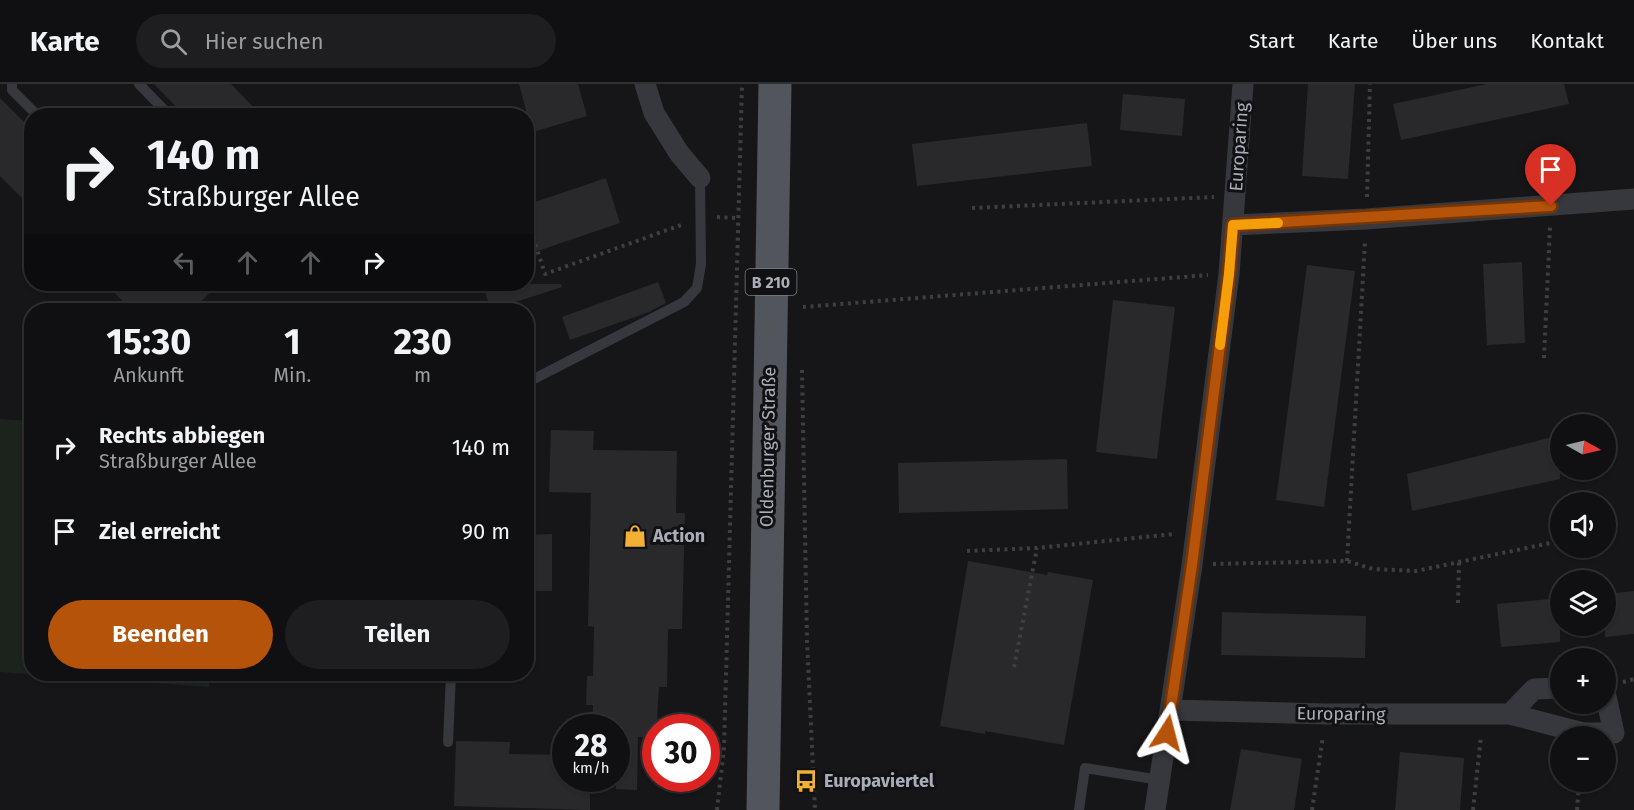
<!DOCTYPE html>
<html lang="de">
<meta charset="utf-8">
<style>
:root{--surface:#101012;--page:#1e1e20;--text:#f1f3f6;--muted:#9c9d9f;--line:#303032;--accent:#b45309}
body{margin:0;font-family:"Fira Sans",sans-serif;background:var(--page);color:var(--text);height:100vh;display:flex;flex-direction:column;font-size:22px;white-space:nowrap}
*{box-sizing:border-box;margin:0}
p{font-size:20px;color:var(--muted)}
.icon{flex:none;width:33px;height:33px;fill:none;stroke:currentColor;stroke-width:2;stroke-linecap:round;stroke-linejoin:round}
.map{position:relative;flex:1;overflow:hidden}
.sheet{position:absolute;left:24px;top:219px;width:510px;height:378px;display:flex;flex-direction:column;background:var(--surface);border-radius:24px;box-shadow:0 2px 4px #0004,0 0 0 2px var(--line)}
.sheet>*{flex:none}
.hud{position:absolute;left:24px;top:24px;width:510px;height:183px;border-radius:24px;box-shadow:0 2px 4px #0004,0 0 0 2px var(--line);background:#101012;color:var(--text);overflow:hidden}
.needle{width:39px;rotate:98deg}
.tools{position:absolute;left:1550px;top:330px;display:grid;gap:12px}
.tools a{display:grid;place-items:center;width:66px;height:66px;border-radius:50%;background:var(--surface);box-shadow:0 2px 4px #0004,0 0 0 2px var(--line);font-size:30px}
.speed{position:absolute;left:552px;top:630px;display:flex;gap:12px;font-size:30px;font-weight:700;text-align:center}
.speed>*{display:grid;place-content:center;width:78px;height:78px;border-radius:50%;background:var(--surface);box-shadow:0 2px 4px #0004,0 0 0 2px var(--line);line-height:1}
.speed small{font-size:15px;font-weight:400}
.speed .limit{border:9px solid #d22;background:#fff;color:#111}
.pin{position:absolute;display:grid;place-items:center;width:51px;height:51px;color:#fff;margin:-62px -26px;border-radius:50% 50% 50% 0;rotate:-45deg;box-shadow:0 0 6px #0007}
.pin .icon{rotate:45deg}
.me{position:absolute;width:66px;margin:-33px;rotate:9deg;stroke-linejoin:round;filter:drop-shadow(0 0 4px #0008)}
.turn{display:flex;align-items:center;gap:21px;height:126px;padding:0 24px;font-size:27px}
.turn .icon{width:78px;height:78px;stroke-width:2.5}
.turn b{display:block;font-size:42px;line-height:51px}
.lanes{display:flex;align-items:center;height:57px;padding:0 24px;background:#0003;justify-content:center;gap:30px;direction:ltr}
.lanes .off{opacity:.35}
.eta{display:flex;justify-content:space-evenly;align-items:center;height:102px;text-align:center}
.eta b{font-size:36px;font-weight:700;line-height:42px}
.cta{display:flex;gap:12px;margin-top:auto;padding:12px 24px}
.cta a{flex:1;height:69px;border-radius:36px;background:var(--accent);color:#fff;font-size:24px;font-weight:700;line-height:69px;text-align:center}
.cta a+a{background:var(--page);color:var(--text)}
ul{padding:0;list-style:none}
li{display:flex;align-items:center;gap:18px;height:84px;padding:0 24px}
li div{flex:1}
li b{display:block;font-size:22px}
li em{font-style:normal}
header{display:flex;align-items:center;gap:36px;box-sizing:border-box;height:84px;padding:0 30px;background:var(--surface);border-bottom:2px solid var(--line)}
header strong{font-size:28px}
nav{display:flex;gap:33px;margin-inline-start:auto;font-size:21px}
.search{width:420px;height:54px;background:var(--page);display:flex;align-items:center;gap:15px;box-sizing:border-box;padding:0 21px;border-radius:33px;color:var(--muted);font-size:22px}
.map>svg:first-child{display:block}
.green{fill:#1c231d}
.building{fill:#29292c}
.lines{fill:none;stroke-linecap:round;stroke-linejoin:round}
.path{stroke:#3d3f44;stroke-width:4;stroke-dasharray:3 4.5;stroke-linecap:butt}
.service{stroke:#37383d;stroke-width:10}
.minor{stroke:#37383d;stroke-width:21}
.primary{stroke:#53555c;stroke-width:33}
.route-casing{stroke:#753606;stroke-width:15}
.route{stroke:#b45309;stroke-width:10}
.slow{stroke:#f59e0b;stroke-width:10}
.labels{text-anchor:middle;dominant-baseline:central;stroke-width:6;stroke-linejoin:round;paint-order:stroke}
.shield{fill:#111113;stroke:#7b7e86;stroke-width:1.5}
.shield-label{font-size:16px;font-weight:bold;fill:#a8adb8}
.street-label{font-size:18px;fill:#a8adb8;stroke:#111113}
.poi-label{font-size:18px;font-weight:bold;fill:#a8adb8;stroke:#111113;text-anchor:start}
</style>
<header>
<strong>Karte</strong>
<div class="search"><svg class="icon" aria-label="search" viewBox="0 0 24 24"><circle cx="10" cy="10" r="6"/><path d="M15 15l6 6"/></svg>Hier suchen</div>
<nav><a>Start</a><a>Karte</a><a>Über uns</a><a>Kontakt</a></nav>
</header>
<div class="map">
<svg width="1634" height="726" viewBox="0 0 1634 726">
<rect width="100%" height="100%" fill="#161618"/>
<path class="green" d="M 0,335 L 31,337 L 32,590 L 210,590 L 209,603 L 0,588 Z"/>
<path class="building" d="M 154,0 L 231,0 L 262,32 L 185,32 Z
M 519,0 L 578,0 L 587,32 L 533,48 L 532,43 L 526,44 L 526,26 Z
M 1308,0 L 1355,0 L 1348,95 L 1302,92 Z
M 1487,0 L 1564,0 L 1569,20 L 1401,56 L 1393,20 Z
M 1123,10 L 1185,15 L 1182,52 L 1120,46 Z
M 0,14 L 32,46 L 32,124 L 0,92 Z
M 1087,39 L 1092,82 L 917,102 L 912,60 Z
M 606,94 L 620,139 L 526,171 L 526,121 Z
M 1522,178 L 1525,259 L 1487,261 L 1483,180 Z
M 1307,181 L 1355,187 L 1324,423 L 1276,416 Z
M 658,198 L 666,219 L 649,228 L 570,256 L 562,233 Z
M 105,200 L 219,200 L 192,226 L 132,226 Z
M 482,200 L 561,200 L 562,203 L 491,226 Z
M 1113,216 L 1175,223 L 1157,375 L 1096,368 Z
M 551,346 L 594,347 L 593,366 L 677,367 L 676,429 L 685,429 L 682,545 L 668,545 L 667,603 L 659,603 L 656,653 L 638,653 L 637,706 L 616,705 L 616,644 L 592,643 L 593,621 L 586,621 L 587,592 L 593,592 L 594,543 L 588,542 L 591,409 L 549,408 Z
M 1560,351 L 1560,395 L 1412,427 L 1407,390 Z
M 1067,375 L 1068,425 L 899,429 L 898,379 Z
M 552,450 L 552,507 L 526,507 L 526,451 Z
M 968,477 L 1047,491 L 1048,488 L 1093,496 L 1064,661 L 985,647 L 985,650 L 940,642 Z
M 1634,507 L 1634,550 L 1605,553 L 1605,510 Z
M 1560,514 L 1560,558 L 1501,563 L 1497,520 Z
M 1222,528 L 1366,532 L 1365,574 L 1221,571 Z
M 456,657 L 510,658 L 509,670 L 566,671 L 566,694 L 590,694 L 590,726 L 454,722 Z
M 1241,665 L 1302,675 L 1294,726 L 1230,726 Z
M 1400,668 L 1464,674 L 1460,726 L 1395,726 Z"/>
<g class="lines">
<path class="path" d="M 1367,113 L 1370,0
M 972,124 L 1214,113
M 526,132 L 545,190 L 684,140
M 717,133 L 737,134
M 803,223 L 1208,191
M 1544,274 L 1550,143
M 802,286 L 807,557 L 815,726
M 967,467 L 1037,464 L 1174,450
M 1347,477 L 1365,157
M 1213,480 L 1347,477 L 1373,485 L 1416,487 L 1560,457
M 1458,519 L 1459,478
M 1014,583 L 1037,464
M 1623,598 L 1634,595
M 717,726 L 724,664 L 742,0
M 1312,726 L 1323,652
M 1473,726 L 1481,652
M 1577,726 L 1579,698"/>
<path class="service" d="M 12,0 L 12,6 L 38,32
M 139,0 L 170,32
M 526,299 L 684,218 L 697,204 L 701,180 L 700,94
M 448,658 L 451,590
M 1079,726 L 1085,684 L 1160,696"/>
<path class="minor" d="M 645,0 L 654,29 L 679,69 L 700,94
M 1233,141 L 1366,135 L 1634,115
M 1171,626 L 1326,630 L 1510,630 L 1583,649 L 1614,649 L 1605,608
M 1510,630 L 1534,605 L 1560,604
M 1155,726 L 1192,481 L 1229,190 L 1243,0"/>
<path class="primary" d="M 763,726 L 775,0"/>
</g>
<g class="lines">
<g class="route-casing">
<path id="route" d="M 1167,649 L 1192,481 L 1229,190 L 1233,141 L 1551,122"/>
</g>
<use href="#route" class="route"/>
<path class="slow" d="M 1220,261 L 1229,190 L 1233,141 L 1278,139"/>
</g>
<defs>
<g id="shop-bare" transform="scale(1.8)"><path d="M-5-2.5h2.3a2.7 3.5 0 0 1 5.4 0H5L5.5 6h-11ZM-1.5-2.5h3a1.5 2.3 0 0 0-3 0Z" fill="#f2b134" stroke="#111113" stroke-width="2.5" paint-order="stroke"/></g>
<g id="bus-bare" transform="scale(1.8)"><path d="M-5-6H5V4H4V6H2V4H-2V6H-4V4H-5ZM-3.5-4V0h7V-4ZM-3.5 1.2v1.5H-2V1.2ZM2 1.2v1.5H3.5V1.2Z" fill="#f2b134" stroke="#111113" stroke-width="2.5" paint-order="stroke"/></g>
</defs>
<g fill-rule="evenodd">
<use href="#shop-bare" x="635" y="452"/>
<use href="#bus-bare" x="806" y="697"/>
</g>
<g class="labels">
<rect class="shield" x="745.5" y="185" width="51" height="26" rx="4.5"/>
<g class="shield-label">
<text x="771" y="198">B 210</text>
</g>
<g class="street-label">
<text transform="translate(1239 63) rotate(-86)">Europaring</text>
<text transform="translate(768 363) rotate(-89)">Oldenburger Straße</text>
<text transform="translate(1341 630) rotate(1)">Europaring</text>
</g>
<g class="poi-label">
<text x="653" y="452">Action</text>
<text x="824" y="697">Europaviertel</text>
</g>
</g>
</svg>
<div class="tools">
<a><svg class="needle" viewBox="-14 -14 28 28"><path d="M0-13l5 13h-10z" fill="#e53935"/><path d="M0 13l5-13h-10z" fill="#9c9d9f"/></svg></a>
<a><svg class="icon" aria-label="sound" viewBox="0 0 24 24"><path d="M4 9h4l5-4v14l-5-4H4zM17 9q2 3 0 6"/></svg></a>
<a><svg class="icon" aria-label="layers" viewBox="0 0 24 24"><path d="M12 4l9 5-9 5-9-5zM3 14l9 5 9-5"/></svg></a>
<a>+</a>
<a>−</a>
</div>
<div class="speed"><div>28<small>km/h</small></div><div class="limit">30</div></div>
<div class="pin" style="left:1551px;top:122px;background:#d93025"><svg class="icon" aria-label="arrive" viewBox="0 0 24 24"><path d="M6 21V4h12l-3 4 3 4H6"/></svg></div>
<svg class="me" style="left:1167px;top:649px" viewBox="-20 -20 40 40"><path d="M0-17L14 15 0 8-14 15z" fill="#b45309" stroke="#fff" stroke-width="4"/></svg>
<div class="hud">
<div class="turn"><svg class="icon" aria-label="right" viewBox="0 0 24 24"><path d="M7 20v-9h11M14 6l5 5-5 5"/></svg><div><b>140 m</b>Straßburger Allee</div></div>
<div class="lanes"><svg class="icon off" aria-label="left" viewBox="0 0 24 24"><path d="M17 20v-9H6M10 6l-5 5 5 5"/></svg><svg class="icon off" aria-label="ahead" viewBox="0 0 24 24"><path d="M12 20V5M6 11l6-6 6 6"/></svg><svg class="icon off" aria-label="ahead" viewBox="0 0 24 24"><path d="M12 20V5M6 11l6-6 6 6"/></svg><svg class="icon" aria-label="right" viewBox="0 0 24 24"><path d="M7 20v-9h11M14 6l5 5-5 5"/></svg></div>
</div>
<section class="sheet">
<div class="eta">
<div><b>15:30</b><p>Ankunft</p></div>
<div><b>1</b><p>Min.</p></div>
<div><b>230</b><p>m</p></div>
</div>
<ul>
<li><svg class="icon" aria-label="right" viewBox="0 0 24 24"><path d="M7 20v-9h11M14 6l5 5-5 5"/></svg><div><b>Rechts abbiegen</b><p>Straßburger Allee</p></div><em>140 m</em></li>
<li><svg class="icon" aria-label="arrive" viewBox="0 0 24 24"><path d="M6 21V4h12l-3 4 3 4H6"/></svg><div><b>Ziel erreicht</b></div><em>90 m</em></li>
</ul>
<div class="cta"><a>Beenden</a><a>Teilen</a></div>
</section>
</div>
